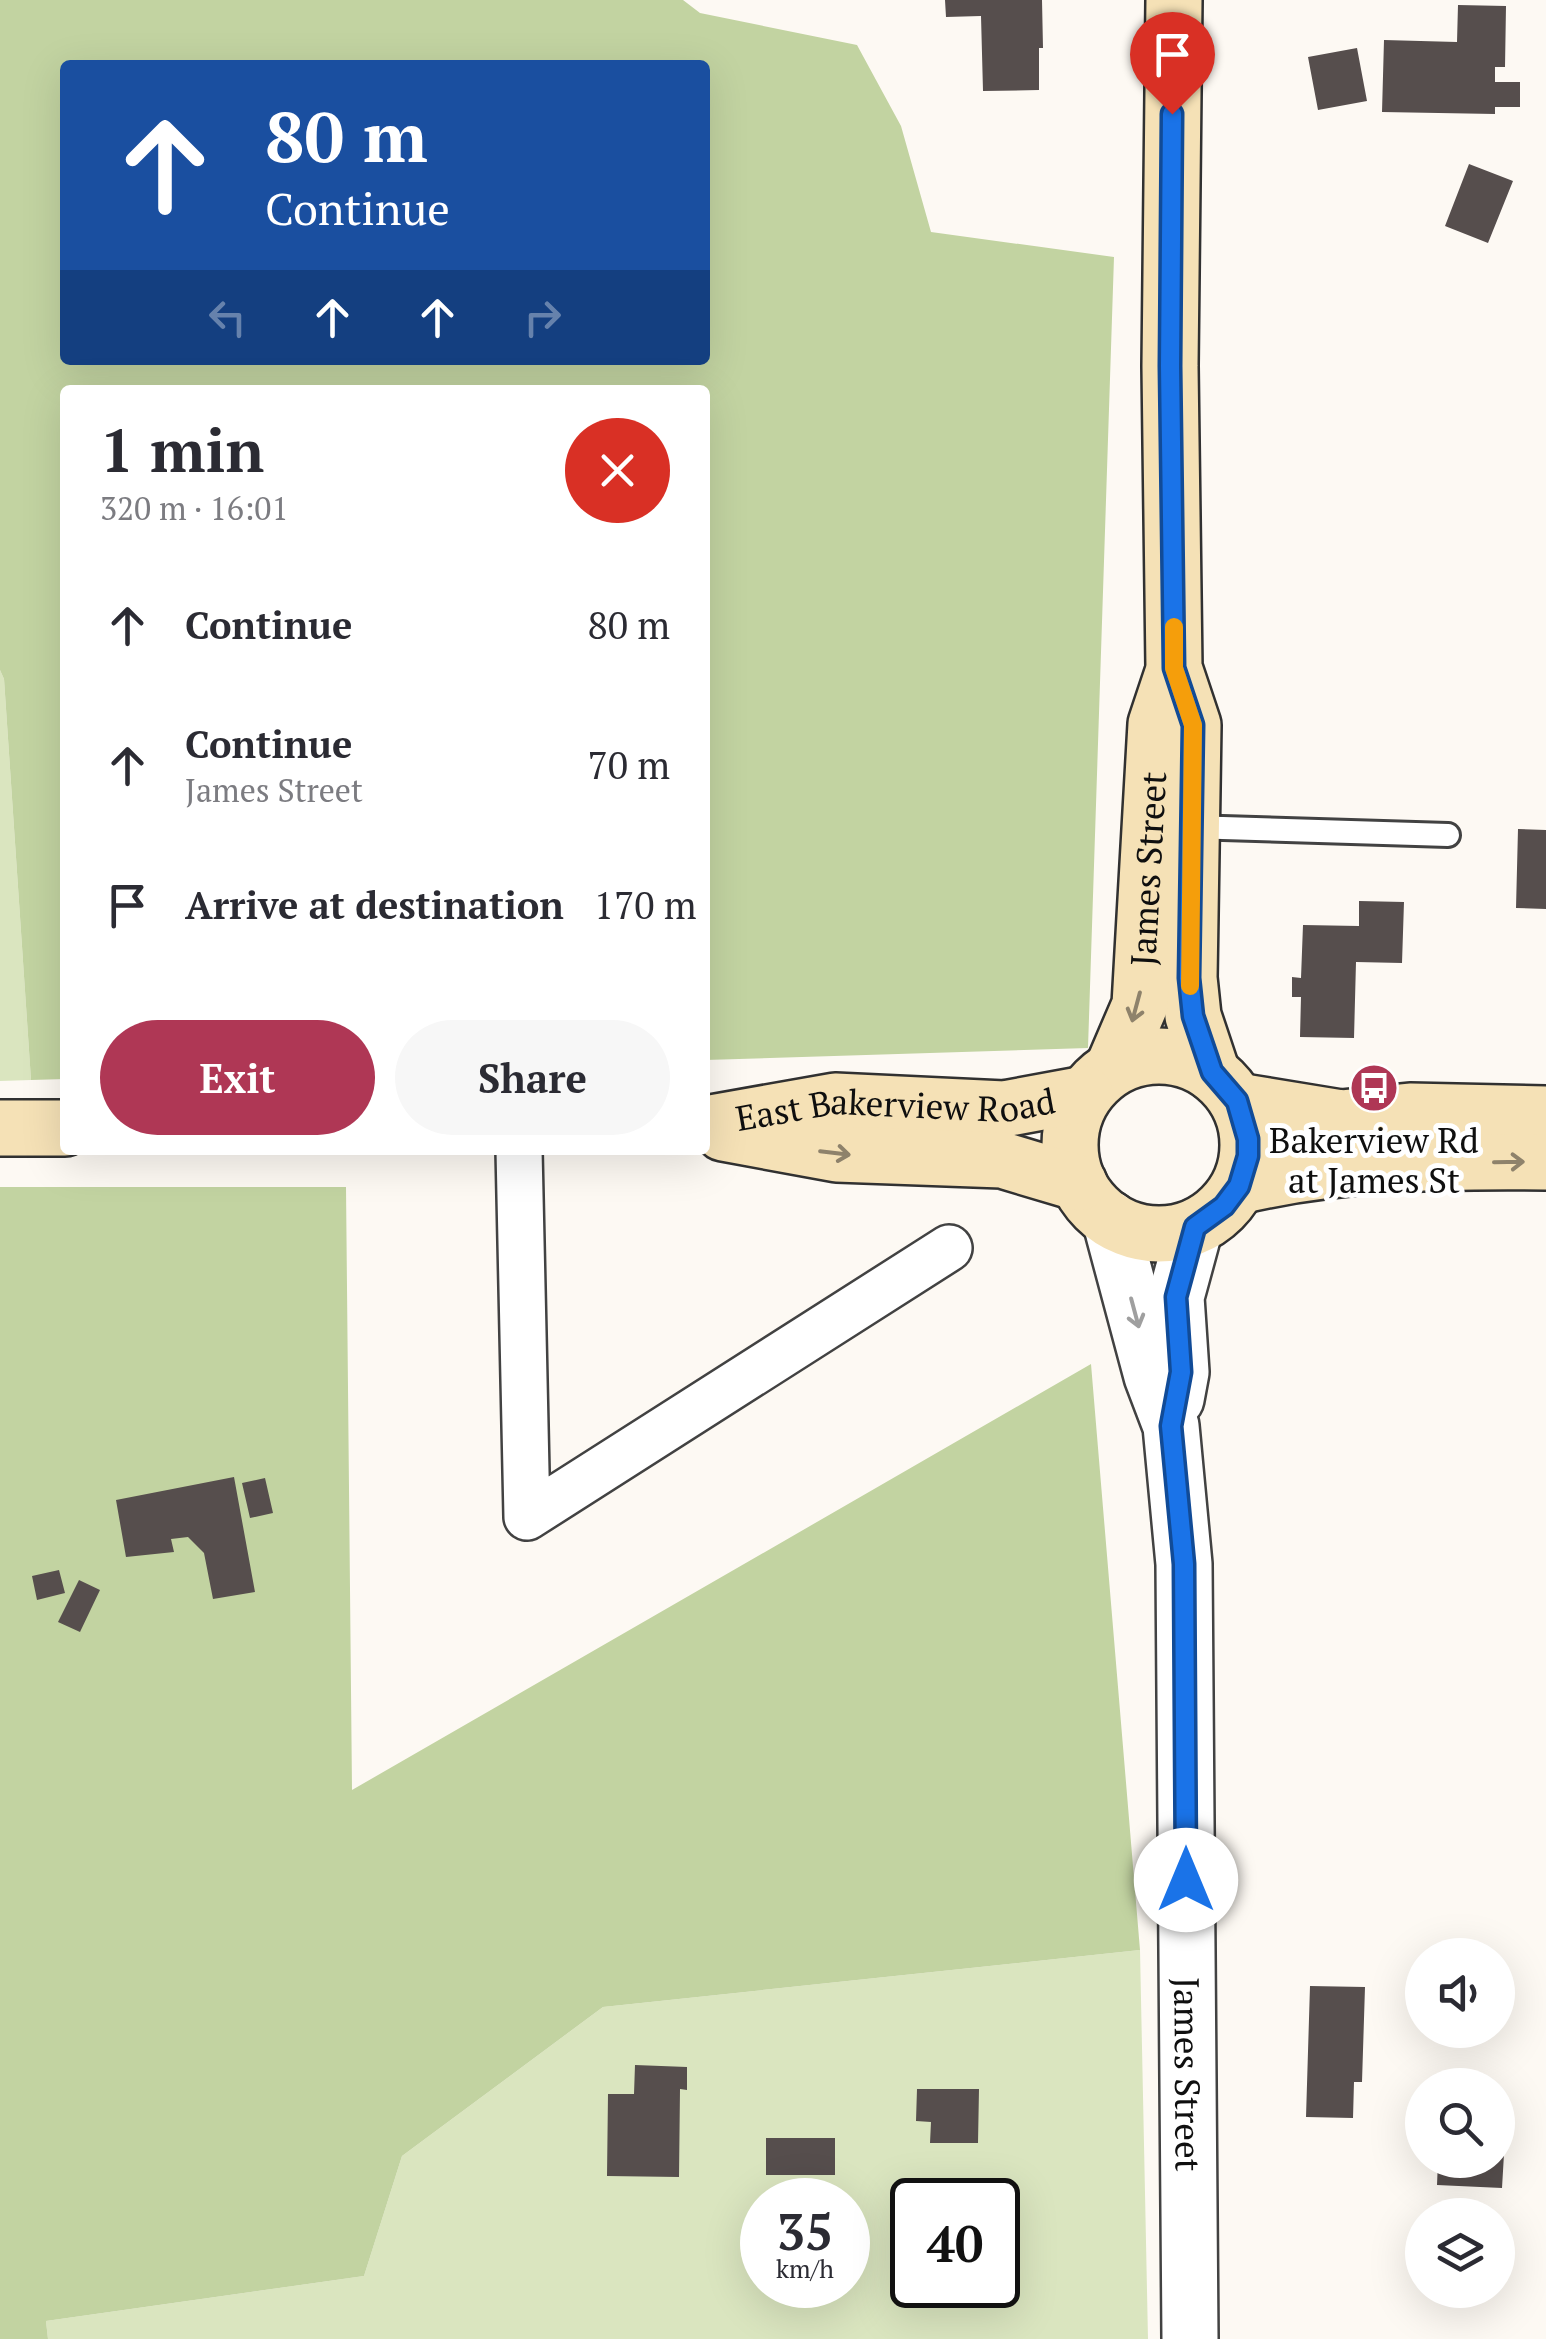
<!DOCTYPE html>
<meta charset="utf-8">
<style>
:root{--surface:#fff;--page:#f7f7f7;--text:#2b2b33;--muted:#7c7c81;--accent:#af3755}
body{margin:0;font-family:"PT Serif",serif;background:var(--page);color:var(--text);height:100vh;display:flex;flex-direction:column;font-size:38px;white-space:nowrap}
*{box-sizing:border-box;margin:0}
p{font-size:32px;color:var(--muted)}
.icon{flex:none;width:55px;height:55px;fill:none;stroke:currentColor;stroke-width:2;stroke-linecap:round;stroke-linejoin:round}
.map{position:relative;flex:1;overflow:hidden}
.details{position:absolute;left:60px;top:385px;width:650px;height:770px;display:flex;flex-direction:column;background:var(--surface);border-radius:10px;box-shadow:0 10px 40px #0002}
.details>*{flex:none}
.guide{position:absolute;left:60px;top:60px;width:650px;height:305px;border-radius:10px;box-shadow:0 10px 40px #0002;background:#1a4fa0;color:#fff;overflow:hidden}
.controls{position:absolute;left:1405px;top:1938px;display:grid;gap:20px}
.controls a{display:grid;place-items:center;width:110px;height:110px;border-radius:50%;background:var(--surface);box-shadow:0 10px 40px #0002;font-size:50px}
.speed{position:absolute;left:740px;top:2178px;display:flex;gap:20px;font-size:50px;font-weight:700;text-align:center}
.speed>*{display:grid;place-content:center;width:130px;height:130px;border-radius:50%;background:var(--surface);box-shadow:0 10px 40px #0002;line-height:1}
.speed small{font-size:25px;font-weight:400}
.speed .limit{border:5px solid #111;border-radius:15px;background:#fff;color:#111}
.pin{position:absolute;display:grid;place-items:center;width:85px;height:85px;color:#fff;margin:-102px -42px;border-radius:50% 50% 50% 0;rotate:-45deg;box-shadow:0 0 10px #0007}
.pin .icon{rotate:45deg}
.me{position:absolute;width:110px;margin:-55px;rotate:0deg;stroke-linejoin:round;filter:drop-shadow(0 0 8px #0008)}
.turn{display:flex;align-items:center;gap:35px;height:210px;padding:0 40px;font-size:45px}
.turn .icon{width:130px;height:130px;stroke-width:2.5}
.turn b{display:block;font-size:70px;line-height:85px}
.lanes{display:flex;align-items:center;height:95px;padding:0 40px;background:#0003;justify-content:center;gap:50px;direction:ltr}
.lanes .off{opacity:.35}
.round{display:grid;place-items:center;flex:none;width:105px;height:105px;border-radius:52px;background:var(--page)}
.summary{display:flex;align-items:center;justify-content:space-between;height:170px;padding:0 40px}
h1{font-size:60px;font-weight:600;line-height:75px}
.primary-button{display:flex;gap:20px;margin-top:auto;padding:20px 40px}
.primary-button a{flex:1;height:115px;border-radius:60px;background:var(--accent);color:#fff;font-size:40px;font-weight:600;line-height:115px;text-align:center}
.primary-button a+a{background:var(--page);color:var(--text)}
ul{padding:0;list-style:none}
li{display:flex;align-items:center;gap:30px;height:140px;padding:0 40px}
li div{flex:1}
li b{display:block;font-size:38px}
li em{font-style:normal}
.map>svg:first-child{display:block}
.green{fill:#dae5bf;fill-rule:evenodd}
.forest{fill:#c2d3a1;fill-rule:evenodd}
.building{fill:#564e4d}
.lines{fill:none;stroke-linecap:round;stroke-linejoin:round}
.service-casing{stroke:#424242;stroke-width:28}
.minor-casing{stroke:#424242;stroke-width:50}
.tertiary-casing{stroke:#424242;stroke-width:60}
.secondary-casing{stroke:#313131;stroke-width:60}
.service{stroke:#fff;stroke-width:22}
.minor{stroke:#fff;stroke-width:45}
.tertiary{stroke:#fff;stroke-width:55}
.secondary{stroke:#f5e1b6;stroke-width:55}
.oneway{stroke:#8e826b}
.oneway2{stroke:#9f9f9f}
.route-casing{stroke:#114b97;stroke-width:25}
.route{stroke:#1a73e8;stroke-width:18}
.slow{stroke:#f59e0b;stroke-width:18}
.labels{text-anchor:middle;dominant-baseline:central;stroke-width:10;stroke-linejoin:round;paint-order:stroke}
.street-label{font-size:35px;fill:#0f0f0f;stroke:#fff}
.poi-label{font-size:35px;fill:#0f0f0f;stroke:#fff}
</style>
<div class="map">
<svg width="1546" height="2339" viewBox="0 0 1546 2339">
<rect width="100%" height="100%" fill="#fdf9f3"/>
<path class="green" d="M 0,670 L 4,679 L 31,1080 L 0,1081 Z
M 1140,1950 L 1148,2339 L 48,2339 L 46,2321 L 364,2276 L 402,2156 L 603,2007 ZM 762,2200 L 848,2200 L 848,2285 L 762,2285 ZM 912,2200 L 998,2200 L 998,2285 L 912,2285 Z"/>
<path class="forest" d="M 0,0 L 683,0 L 700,13 L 857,45 L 901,126 L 931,232 L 1114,257 L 1088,1048 L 705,1060 L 705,390 L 65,390 L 65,1079 L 31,1080 L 4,679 L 0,670 ZM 65,65 L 705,65 L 705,360 L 65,360 Z
M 0,1187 L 346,1187 L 352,1790 L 1091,1364 L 1140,1950 L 603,2007 L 402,2156 L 364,2276 L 46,2321 L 48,2339 L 0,2339 Z"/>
<path class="building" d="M 945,0 L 1042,0 L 1043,48 L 1039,48 L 1039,90 L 983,91 L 981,16 L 946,17 Z
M 1458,5 L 1506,6 L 1505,67 L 1495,67 L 1495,82 L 1520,82 L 1520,107 L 1495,107 L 1495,114 L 1382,112 L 1384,40 L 1457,42 Z
M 1357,48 L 1367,101 L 1318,110 L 1308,57 Z
M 1469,164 L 1513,181 L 1488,243 L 1445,226 Z
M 1518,829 L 1546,830 L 1546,909 L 1516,908 Z
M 1359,901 L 1404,902 L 1402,963 L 1356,962 L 1354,1038 L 1300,1037 L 1301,997 L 1292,997 L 1292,977 L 1301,978 L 1303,925 L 1359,926 Z
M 234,1477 L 255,1592 L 213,1599 L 204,1553 L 188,1537 L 171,1539 L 174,1552 L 126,1557 L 116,1500 Z
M 265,1478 L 273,1513 L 250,1518 L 242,1483 Z
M 59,1570 L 65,1593 L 37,1600 L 32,1576 Z
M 79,1580 L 100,1590 L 80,1632 L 58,1622 Z
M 1310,1986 L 1365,1987 L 1362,2082 L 1354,2082 L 1353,2118 L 1306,2117 Z
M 635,2065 L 687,2067 L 687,2090 L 680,2089 L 679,2177 L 607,2176 L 608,2094 L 634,2094 Z
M 917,2089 L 979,2089 L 978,2143 L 930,2143 L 931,2122 L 916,2121 Z
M 766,2138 L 835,2138 L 835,2175 L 766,2175 Z
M 1498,2154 L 1504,2154 L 1502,2188 L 1437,2185 L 1438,2160 L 1498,2160 Z"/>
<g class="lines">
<g class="service-casing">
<path id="service" d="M 1190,827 L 1448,835"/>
</g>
<g class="minor-casing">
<path id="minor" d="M 519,1150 L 527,1517
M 527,1517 L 949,1248"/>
</g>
<g class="tertiary-casing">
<g id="tertiary">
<path id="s1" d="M 1110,1219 L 1152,1376 L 1171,1426 L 1184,1564 L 1190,2339"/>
<path d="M 1176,1399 L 1181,1372 L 1176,1297 L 1195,1227"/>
</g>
</g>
<g class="secondary-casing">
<g id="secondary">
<path d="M 1174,0 L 1170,366 L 1174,668 L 1193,725 L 1189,978 L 1193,1016 L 1212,1073"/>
<circle cx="1159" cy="1145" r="89"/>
<path id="s2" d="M 1113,1068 L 1140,1005 L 1156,724 L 1172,676"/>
<path d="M 1237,1101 L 1341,1118 L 1410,1111 L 1546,1114"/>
<path id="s3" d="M 705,1124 L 835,1101 L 1004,1109 L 1085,1094"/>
<path d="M 0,1128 L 65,1128"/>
<path d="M 723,1133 L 837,1154 L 1002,1160 L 1079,1183"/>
<path d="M 1239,1186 C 1340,1162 1442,1161 1546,1162"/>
</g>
</g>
<use href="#service" class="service"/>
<use href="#minor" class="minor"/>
<use href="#tertiary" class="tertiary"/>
<use href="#secondary" class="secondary"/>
</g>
<defs><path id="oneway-shaft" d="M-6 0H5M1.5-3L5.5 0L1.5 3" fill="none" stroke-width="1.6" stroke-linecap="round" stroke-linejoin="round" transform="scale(2.5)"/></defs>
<g class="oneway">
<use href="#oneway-shaft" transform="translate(1136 1007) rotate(105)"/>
<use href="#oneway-shaft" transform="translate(835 1153) rotate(7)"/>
<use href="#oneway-shaft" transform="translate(1509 1162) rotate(-1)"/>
</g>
<use class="oneway2" href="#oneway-shaft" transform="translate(1135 1313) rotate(75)"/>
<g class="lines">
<g class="route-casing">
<path id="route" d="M 1172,114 L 1170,366 L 1174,668 L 1193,725 L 1189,978 L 1193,1016 L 1212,1072 L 1237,1101 L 1248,1139 L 1248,1156 L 1239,1186 L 1224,1206 L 1195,1227 L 1176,1297 L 1181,1372 L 1171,1426 L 1184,1564 L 1186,1880"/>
</g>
<use href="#route" class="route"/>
<path class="slow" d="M 1174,627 L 1174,668 L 1193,725 L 1190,986"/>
</g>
<defs>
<g id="bus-disc" transform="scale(2.5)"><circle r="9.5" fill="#af3755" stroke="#fff"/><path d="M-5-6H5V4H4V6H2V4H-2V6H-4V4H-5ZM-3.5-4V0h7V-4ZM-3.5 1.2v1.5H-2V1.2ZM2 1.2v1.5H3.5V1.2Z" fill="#fff"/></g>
</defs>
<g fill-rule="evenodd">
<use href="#bus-disc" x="1374" y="1088"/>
</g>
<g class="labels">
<g class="street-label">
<text stroke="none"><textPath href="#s2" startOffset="205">James Street</textPath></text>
<text stroke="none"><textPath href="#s3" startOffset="192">East Bakerview Road</textPath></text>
<text stroke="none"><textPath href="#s1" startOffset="865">James Street</textPath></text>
</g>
<g class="poi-label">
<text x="1374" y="1140">Bakerview Rd<tspan x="1374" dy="40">at James St</tspan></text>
</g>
</g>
</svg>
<div class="controls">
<a><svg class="icon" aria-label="sound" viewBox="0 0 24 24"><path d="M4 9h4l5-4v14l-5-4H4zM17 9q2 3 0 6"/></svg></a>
<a><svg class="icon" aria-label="search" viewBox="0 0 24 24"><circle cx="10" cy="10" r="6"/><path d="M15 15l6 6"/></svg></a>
<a><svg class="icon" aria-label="layers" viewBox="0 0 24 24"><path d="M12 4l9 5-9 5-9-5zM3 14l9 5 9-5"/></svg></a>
</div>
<div class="speed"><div>35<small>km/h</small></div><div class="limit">40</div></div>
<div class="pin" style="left:1172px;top:114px;background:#d93025"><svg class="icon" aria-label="arrive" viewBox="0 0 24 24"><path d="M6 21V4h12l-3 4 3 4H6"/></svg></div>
<svg class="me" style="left:1186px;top:1880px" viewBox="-20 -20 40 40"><circle r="19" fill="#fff"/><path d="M0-13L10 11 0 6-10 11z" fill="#1a73e8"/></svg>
<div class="guide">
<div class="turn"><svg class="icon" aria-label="ahead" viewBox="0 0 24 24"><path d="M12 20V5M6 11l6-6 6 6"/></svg><div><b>80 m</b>Continue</div></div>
<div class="lanes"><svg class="icon off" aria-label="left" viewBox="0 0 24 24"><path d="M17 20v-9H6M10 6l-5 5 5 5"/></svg><svg class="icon" aria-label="ahead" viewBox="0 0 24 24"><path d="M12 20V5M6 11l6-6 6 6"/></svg><svg class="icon" aria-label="ahead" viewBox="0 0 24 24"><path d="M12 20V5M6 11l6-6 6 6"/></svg><svg class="icon off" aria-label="right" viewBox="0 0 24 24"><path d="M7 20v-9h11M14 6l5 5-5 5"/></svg></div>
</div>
<section class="details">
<div class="summary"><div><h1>1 min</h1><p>320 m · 16:01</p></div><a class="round" style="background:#d93025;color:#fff"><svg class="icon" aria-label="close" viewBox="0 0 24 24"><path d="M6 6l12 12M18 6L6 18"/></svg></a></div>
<ul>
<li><svg class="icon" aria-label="ahead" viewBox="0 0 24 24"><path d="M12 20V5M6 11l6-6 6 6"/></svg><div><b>Continue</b></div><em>80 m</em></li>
<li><svg class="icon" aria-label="ahead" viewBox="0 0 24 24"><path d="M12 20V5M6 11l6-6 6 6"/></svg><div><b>Continue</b><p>James Street</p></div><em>70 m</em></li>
<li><svg class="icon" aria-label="arrive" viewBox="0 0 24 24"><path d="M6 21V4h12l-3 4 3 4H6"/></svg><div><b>Arrive at destination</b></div><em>170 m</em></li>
</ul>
<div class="primary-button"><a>Exit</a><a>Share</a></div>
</section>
</div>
